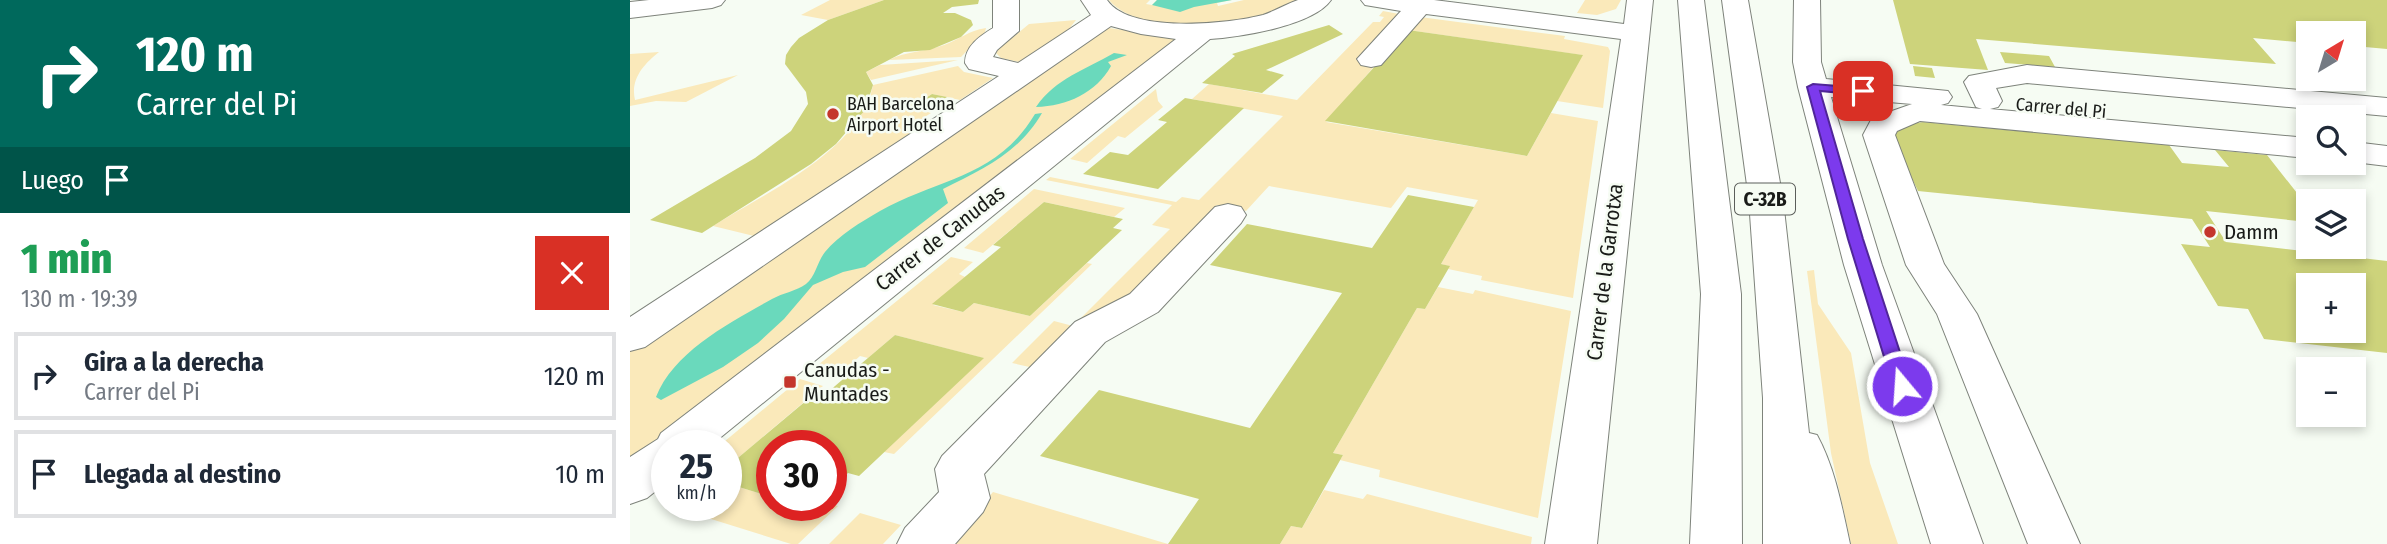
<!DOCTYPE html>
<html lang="es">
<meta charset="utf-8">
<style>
:root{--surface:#fff;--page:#f2f2f3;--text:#1f2937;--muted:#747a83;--line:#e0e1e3}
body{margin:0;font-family:"Fira Sans Condensed",sans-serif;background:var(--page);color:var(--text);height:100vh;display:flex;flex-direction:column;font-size:26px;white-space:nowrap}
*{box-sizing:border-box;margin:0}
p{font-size:23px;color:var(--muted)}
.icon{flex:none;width:38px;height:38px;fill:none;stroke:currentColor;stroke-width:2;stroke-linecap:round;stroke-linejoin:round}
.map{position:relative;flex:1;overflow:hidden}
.drawer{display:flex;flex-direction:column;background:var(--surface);width:630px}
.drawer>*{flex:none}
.top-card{background:#00695c;color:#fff;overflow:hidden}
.needle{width:46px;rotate:38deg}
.controls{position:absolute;left:1666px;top:21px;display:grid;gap:14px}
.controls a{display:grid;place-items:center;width:70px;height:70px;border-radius:0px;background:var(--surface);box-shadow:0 4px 10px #0003;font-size:35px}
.speed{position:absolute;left:21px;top:430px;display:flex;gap:14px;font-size:35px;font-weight:700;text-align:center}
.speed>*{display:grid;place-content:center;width:91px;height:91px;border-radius:50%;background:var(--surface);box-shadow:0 4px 10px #0003;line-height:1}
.speed small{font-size:18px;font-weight:400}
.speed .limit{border:10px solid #d22;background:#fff;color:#111}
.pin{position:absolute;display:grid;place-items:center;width:60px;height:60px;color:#fff;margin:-30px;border-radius:14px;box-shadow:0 4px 10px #0006}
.me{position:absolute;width:77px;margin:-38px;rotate:342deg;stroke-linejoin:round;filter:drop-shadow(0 0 5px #0008)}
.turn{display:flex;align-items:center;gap:24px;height:147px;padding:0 21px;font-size:32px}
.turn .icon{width:91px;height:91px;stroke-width:2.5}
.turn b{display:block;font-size:49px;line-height:60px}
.then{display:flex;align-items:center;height:66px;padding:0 21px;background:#0003;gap:14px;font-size:26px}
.round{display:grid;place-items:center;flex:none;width:74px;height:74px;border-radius:0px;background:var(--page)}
.headline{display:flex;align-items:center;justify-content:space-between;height:119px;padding:0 21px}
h1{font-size:42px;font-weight:800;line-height:52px;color:#1e9e55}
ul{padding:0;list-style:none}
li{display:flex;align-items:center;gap:21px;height:88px;margin:0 14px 10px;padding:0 7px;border:4px solid var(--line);border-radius:0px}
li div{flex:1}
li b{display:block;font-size:26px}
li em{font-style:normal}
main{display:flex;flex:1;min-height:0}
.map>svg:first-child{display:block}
.green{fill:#fae9ba}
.water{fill:#6ad9bc}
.building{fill:#cdd37b;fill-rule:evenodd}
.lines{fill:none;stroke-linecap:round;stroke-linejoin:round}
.minor-casing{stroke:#7e837b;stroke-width:2}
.highway-casing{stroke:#7e837b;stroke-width:2}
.minor{fill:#fff;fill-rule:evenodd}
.highway{fill:#fff;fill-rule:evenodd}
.route{fill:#7c3aed;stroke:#51269a;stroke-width:2}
.poi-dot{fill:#c4362c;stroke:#f6fcf3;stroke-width:2.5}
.labels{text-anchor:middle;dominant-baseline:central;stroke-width:5;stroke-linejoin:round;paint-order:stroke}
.far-poi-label{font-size:18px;fill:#191b18;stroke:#f6fcf3;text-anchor:start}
.far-street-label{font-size:18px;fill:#191b18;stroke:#f6fcf3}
.shield{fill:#f6fcf3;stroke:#5b5e5a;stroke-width:2}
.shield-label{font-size:19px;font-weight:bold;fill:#191b18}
.poi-label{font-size:21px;fill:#191b18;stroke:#f6fcf3;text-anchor:start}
.street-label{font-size:21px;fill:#191b18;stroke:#f6fcf3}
</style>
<main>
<section class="drawer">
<div class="top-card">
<div class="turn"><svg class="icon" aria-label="right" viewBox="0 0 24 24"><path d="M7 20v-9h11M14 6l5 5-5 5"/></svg><div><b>120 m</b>Carrer del Pi</div></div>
<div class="then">Luego<svg class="icon" aria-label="arrive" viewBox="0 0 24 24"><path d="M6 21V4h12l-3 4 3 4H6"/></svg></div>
</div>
<div class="headline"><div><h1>1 min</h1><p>130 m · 19:39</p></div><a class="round" style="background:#d93025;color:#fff"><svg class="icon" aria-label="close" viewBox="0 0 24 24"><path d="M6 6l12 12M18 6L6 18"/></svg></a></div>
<ul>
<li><svg class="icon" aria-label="right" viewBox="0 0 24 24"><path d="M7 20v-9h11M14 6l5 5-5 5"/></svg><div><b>Gira a la derecha</b><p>Carrer del Pi</p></div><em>120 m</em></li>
<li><svg class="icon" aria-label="arrive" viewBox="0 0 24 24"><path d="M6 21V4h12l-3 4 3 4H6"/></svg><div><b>Llegada al destino</b></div><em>10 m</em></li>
</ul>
</section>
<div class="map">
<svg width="1757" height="544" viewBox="0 0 1757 544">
<rect width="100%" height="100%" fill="#f6fcf3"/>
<path class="green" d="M 200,0 L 254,0 L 198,20 L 171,15 Z
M 479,0 L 520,0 L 516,4 L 522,5 L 527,0 L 602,0 L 587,3 L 588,6 L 614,0 L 674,0 C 659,6 644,13 629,17 C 591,28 506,33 479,0 Z
M 955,0 L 991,0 L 986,9 L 967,15 L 947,13 Z
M 753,11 L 769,14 L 748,62 L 696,122 L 897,156 L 921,113 L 968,121 L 943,298 L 851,280 L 852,276 L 818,269 L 819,266 L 811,264 L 848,200 L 777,187 L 761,208 L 639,186 L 616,211 L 587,205 L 504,294 L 404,368 L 382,363 L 424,321 L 443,326 L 540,229 L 522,225 L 542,205 L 416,180 L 420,177 L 546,202 L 552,197 L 569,200 L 653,116 L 562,99 L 579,84 L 667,100 L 743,22 L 750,22 L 754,17 L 749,16 Z
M 790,17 L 935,36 L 934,39 L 978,47 L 980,51 L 973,108 L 927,101 L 952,55 L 778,30 Z
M 446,20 L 439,29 L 389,62 L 371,58 L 365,52 L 399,24 Z
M 356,28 L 355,32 L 331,57 L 259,60 C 276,51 295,52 314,45 C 330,39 338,31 356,28 Z
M 479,28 L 549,38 L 0,470 L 0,349 L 467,31 Z
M 29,52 C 14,64 0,79 5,100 L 108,75 L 56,102 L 26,101 L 0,106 L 0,54 Z
M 328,60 L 241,80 L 236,72 L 250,65 Z
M 328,66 L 334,72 L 363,78 L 330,100 L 302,94 L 281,107 L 301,113 L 274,130 L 282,132 L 124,236 L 83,226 C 135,193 231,150 243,85 Z
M 526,89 L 528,101 L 533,107 L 495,138 L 488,136 L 457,163 L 440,159 Z
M 404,189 L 495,208 L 484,217 L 414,202 L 353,253 L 334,248 Z
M 321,257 L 343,262 L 329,274 L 335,277 L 303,305 L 333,312 L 344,303 L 400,316 L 457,263 L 462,264 L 264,454 L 254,452 L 353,358 L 265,335 L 238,358 L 230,356 L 211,373 L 188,365 Z
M 1184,270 L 1188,304 L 1221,353 L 1240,463 L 1268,544 L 1221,544 L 1201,453 L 1177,271 Z
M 808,287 L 843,294 L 845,290 L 941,311 L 908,518 L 749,477 L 750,470 L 710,460 L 713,455 L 703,453 L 787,308 L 795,309 Z
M 170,379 L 193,386 L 96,468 L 96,446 L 89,446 Z
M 96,483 L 135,495 L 142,489 L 142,506 L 201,504 L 208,506 L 168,544 L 161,544 L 65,514 L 50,506 L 96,506 Z
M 694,490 L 733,499 L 737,494 L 902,537 L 901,544 L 650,544 L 661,526 L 672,528 Z
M 363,492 L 538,544 L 317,544 Z
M 230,513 L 271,525 L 253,544 L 199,544 Z"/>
<path class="water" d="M 527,0 L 602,0 L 564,7 L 550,12 L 522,5 Z
M 484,53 L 497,55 L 478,62 L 481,66 C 466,93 437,106 406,107 C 426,78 455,70 484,53 Z
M 412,113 C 389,153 353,169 313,189 L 318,203 L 235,267 L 213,272 L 183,285 L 154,319 L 128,343 L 93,367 L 31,400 L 26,397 C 44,351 101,322 142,299 C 153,293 166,291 176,284 C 186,276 187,262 195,252 C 209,235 231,222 250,211 C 308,178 366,179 405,114 Z"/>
<path class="building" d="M 254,0 L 349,0 L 348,4 L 322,7 L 313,13 L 325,13 L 341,20 L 343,25 L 331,37 L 300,50 L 274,52 L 236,72 L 243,85 L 235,110 L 206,144 L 181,164 L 72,233 L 20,220 L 125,158 L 161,131 L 178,104 L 176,92 L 155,64 L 156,55 L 161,47 L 169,38 L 198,20 Z
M 1263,0 L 1757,0 L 1757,49 L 1724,46 L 1724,33 L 1678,33 L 1678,43 L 1623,38 L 1646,64 L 1346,39 L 1358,70 L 1280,64 Z
M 699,25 L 713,34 L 636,70 L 654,75 L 632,93 L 572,83 L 605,56 L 602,54 Z
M 778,30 L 953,55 L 897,156 L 695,121 Z
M 1370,52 L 1419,56 L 1425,67 L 1375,63 Z
M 1283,66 L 1302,68 L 1305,78 L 1285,76 Z
M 302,94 L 317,97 L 294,111 L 280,108 Z
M 555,98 L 614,108 L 528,189 L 453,174 L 480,152 L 498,155 L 537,122 L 528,120 Z
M 1293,122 L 1539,145 L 1552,163 L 1599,167 L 1585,150 L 1637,155 L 1678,207 L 1678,222 L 1576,211 L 1596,242 L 1757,261 L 1757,353 L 1634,339 L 1618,309 L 1588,306 L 1551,244 L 1580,247 L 1562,219 L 1288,191 L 1264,141 L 1264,133 L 1275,125 ZM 1678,285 L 1724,285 L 1724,331 L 1678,331 Z
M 778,195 L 844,207 L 811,264 L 820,266 L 795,309 L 787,308 L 703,453 L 713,455 L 672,528 L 661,526 L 650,544 L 538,544 L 569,499 L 410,456 L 469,390 L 620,428 L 712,293 L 580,265 L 617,224 L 742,248 Z
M 414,202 L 493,219 L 483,228 L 492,230 L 400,316 L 344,303 L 333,312 L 302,304 L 371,247 L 363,245 Z
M 265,335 L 354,358 L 229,476 L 218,473 L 201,488 L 201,446 L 142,446 L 142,489 L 135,495 L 96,483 L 96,468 L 177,400 L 185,403 Z"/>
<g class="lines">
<g class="minor-casing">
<path id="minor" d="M 19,0 L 95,0 L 91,5 L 82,8 L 0,18 L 0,2 Z
M 363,0 L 389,0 L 389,31 L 367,50 L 363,57 L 388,63 L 461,15 L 451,0 L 477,0 C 500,34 598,24 633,15 C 645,11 656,4 668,0 C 677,0 691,0 701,0 C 683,26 610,37 580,39 L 80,446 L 37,446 L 37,482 L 17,498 L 0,504 L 0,457 L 28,439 L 31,433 L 546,39 L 511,34 L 481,26 L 15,347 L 0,351 L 0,317 L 369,76 L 339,69 L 335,63 C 335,46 350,36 363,28 Z
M 731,0 L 804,0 L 994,24 L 997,0 L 1023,0 L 967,544 L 915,544 L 991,39 L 796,14 L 751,65 L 741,67 L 731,65 L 727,59 L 771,11 L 735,5 Z
M 1164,0 L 1190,0 L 1191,62 L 1196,79 L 1318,91 L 1322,97 L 1318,103 L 1311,105 L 1352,109 L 1346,107 L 1334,82 L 1339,76 L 1397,65 L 1757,98 L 1757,116 L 1397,83 L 1366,88 L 1372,101 L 1368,107 L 1360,109 L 1678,138 L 1678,158 L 1290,121 L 1267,131 L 1265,135 L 1314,264 L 1347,314 L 1450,544 L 1398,544 L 1307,314 L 1276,265 L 1233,135 L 1242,118 L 1282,104 L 1201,97 L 1252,265 L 1353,544 L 1301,544 L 1214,265 L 1168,87 L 1163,62 Z
M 1724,142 L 1757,146 L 1757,166 L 1724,162 Z
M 598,204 L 611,207 L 616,215 L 611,223 L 528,312 L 475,342 L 354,474 L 360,498 L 353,512 L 325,544 L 267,544 L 275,528 L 309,492 L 305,469 L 312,456 L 445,322 L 500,294 L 585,207 Z"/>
</g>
<g class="highway-casing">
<path id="highway" d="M 1048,0 L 1074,0 L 1111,294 L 1112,544 L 1060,544 L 1071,294 Z
M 1092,0 L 1118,0 L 1153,200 L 1179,433 L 1187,435 C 1205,468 1212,507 1220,544 L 1133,544 L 1133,398 L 1119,200 Z"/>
</g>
<use href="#minor" class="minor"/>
<use href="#highway" class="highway"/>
</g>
<path class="route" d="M 1183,84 L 1233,88 L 1239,91 L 1233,95 L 1190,91 L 1233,239 L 1281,386 L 1279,391 L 1266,391 L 1263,386 L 1218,239 L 1177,87 Z"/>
<g class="poi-dot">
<circle cx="203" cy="114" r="7"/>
<circle cx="1580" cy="232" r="7"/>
<rect x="153" y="375" width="14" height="14" rx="3.5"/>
</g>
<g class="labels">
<g class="far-poi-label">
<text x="217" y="104">BAH Barcelona<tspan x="217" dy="21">Airport Hotel</tspan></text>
</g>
<g class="far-street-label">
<text transform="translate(1431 108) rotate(5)">Carrer del Pi</text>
</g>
<rect class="shield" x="1105" y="183.5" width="60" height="31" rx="5"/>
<g class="shield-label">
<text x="1135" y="199">C-32B</text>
</g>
<g class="poi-label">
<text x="1594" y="232">Damm</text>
<text x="174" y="370">Canudas -<tspan x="174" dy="24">Muntades</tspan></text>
</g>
<g class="street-label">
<text transform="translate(310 238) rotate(-38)">Carrer de Canudas</text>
<text transform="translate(975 272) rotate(-83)">Carrer de la Garrotxa</text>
</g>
</g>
</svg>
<div class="controls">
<a><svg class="needle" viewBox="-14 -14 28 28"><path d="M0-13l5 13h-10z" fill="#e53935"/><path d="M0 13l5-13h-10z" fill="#747a83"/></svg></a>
<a><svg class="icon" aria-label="search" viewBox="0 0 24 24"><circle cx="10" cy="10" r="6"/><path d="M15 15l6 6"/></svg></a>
<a><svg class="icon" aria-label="layers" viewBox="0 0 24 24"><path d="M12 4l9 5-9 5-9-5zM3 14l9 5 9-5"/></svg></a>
<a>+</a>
<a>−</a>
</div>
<div class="speed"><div>25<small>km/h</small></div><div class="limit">30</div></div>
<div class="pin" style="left:1233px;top:91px;background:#d93025"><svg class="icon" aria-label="arrive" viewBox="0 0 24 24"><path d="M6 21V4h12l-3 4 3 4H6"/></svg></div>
<svg class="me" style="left:1272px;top:386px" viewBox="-20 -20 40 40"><circle r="17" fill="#7c3aed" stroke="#fff" stroke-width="3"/><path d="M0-11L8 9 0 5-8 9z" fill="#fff"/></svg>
</div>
</main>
